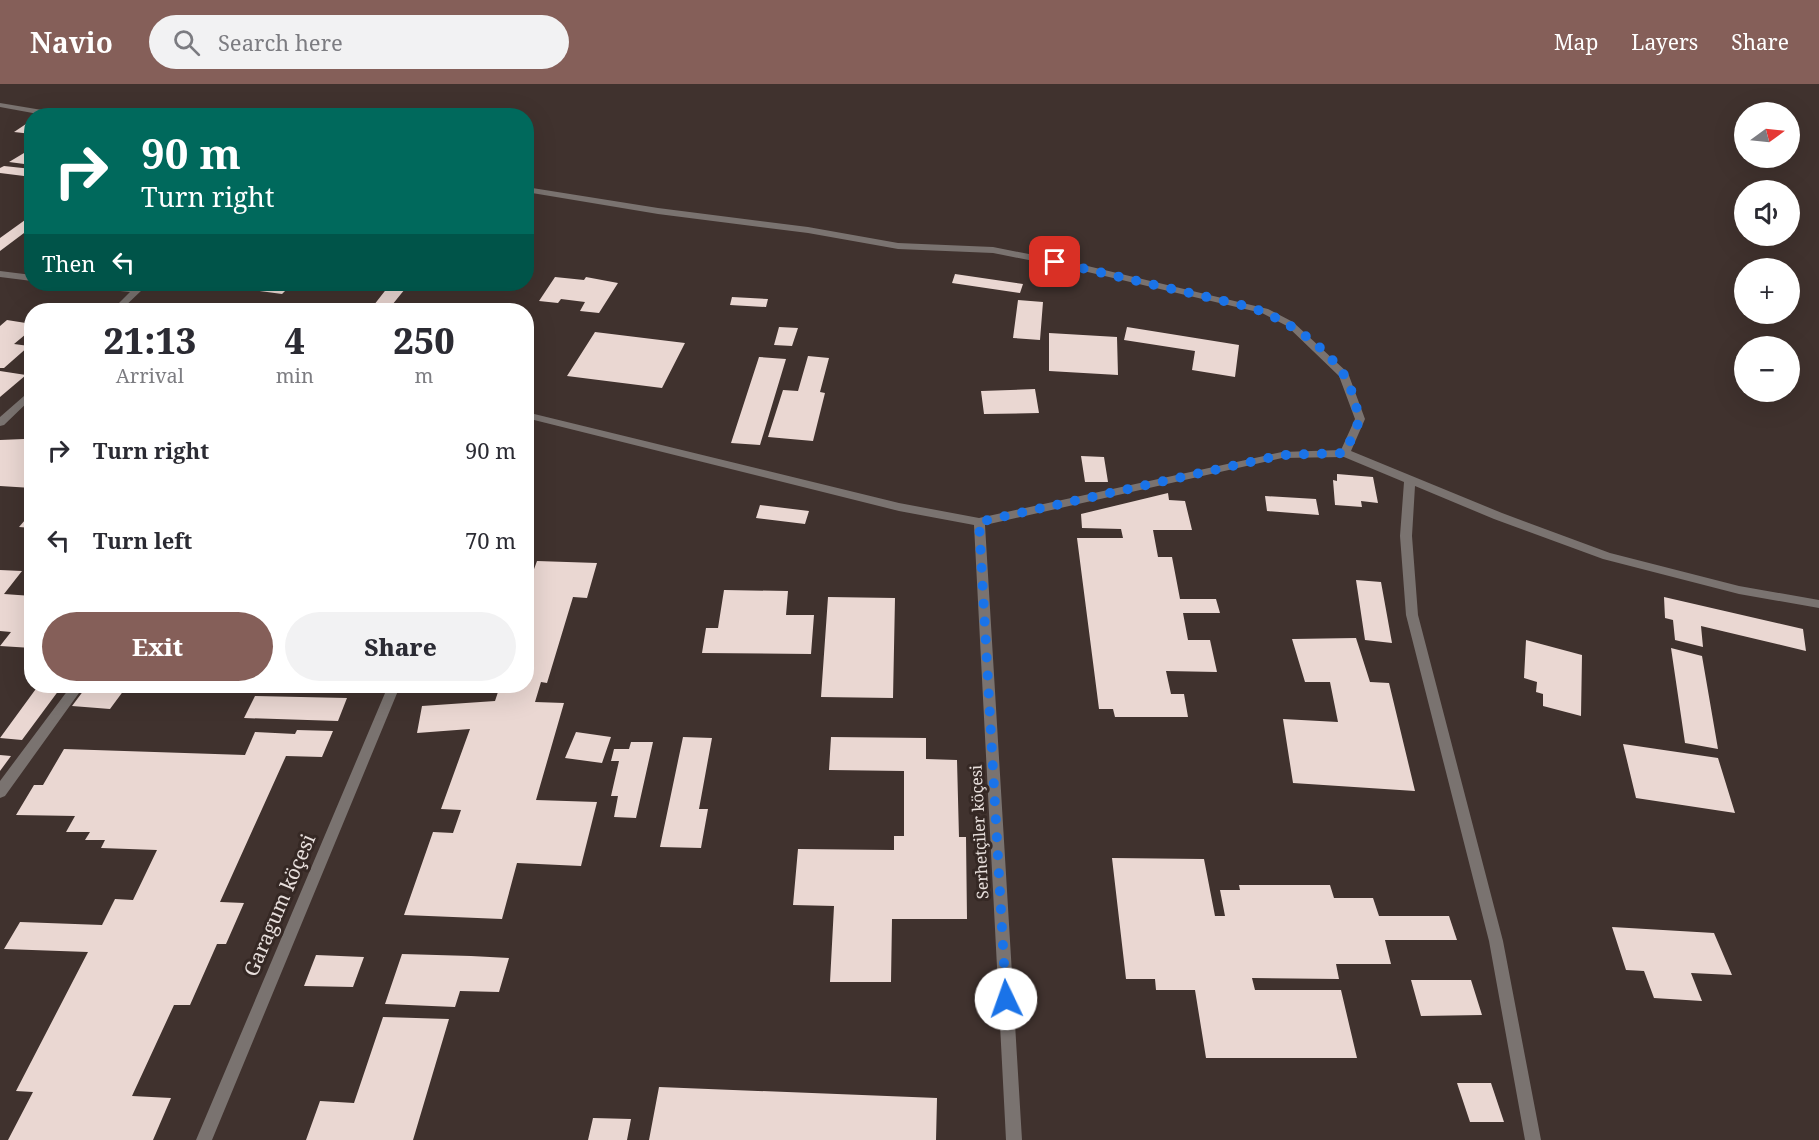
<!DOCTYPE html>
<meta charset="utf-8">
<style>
:root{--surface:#fff;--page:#f2f2f3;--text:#2b2b33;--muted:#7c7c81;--accent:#855f59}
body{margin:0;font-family:"Noto Serif",serif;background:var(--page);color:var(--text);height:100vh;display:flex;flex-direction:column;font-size:22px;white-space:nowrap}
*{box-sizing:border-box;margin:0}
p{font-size:20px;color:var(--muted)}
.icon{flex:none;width:33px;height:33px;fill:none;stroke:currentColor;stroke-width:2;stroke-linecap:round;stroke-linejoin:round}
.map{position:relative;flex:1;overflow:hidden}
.side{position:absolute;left:24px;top:219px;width:510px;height:390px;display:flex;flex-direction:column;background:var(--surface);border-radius:24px;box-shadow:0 6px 24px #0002}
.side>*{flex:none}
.guide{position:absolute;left:24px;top:24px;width:510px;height:183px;border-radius:24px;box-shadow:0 6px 24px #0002;background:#00695c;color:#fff;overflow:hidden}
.needle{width:39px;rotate:75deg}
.buttons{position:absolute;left:1734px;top:18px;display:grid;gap:12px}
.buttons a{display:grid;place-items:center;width:66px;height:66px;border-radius:50%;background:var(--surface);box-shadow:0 6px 24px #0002;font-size:30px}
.pin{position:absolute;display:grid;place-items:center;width:51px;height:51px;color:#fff;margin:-26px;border-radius:12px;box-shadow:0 3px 9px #0006}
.me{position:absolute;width:66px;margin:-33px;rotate:357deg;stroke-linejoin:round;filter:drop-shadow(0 0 4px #0008)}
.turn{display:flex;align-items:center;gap:21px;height:126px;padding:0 18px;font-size:27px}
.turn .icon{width:78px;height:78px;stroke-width:2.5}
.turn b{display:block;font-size:42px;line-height:51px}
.then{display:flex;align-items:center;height:57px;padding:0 18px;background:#0003;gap:12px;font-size:22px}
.eta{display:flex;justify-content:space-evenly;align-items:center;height:102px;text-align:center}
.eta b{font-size:36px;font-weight:800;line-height:42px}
.action{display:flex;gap:12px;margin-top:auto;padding:12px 18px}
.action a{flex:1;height:69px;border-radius:36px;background:var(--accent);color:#fff;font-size:24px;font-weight:800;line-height:69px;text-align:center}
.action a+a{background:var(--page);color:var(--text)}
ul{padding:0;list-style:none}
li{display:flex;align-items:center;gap:18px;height:90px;padding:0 18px}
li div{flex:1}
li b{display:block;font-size:22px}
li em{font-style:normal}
header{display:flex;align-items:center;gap:36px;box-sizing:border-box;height:84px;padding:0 30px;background:var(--accent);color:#fff}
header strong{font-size:28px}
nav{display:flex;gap:33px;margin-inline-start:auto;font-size:21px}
.search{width:420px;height:54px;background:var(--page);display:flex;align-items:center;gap:15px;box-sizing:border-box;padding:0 21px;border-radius:33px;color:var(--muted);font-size:22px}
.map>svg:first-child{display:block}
.building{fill:#ead7d2}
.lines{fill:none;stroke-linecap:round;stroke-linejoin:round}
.service{fill:#7a7370;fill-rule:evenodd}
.minor{fill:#7a7370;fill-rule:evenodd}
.route{stroke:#1a73e8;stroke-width:10;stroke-dasharray:0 18}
.labels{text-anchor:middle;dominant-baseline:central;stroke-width:6;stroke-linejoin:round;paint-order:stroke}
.street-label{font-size:16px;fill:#e8dfdc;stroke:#352824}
.near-street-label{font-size:20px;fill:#e8dfdc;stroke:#352824}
</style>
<header>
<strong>Navio</strong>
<div class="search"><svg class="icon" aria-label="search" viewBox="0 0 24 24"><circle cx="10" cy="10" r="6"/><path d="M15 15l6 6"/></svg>Search here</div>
<nav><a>Map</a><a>Layers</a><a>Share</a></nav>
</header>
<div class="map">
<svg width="1819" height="1056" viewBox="0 0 1819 1056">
<rect width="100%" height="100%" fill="#40322e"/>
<path class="building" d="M 26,40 L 32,41 L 32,50 L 14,48 Z
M 24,69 L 32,70 L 32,81 L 9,78 Z
M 4,82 L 32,85 L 32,93 L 0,89 L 0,84 Z
M 32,131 L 32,143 L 0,167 L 0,154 Z
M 955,190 L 1023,200 L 1020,209 L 952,199 Z
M 555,193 L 584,196 L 586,193 L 618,199 L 599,229 L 580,227 L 585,218 L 561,215 L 558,219 L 539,217 Z
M 205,200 L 292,200 L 282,210 Z
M 388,203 L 405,205 L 388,226 L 370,226 Z
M 732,213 L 768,215 L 766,223 L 730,221 Z
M 1018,216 L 1043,218 L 1040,256 L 1013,254 Z
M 7,236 L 32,240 L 32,245 L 14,260 L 29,262 L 4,284 L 0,284 L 0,242 Z
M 779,243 L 798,244 L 792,262 L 774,261 Z
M 1127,243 L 1239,261 L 1235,293 L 1192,286 L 1195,267 L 1124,256 Z
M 595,248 L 685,259 L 662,304 L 567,292 Z
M 1049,249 L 1117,253 L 1118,291 L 1049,287 Z
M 808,272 L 829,274 L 820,308 L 825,309 L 813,357 L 768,353 L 783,306 L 798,307 Z
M 759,273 L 786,275 L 760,361 L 731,359 Z
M 0,287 L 26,291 L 0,313 Z
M 1035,305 L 1039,329 L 984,330 L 981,307 Z
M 32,347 L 32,404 L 0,402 L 0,356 L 24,355 Z
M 1081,372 L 1104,373 L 1108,398 L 1085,398 Z
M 1337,390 L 1373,393 L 1378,419 L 1361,417 L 1362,423 L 1335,421 L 1333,396 L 1337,397 Z
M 1168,409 L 1169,416 L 1185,417 L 1192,446 L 1153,446 L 1158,473 L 1172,473 L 1180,515 L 1216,515 L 1220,529 L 1183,529 L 1188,556 L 1210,556 L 1217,588 L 1166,587 L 1171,610 L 1184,610 L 1188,633 L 1115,633 L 1113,625 L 1099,625 L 1077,454 L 1123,454 L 1121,445 L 1082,444 L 1081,430 Z
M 1265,412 L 1316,415 L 1319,431 L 1267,427 Z
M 760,421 L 809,427 L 805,440 L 756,434 Z
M 32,428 L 32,444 L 19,443 Z
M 537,477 L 597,479 L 587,514 L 573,513 L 547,599 L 541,598 L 535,618 L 564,619 L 536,716 L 597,718 L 581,782 L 517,779 L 502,835 L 404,831 L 433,748 L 453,749 L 461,726 L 441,725 L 470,645 L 417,649 L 422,622 L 495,617 L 500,602 L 526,602 L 526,507 Z
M 0,486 L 22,487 L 4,510 L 32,512 L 32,564 L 0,562 L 11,548 L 0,547 Z
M 1356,496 L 1381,498 L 1392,559 L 1365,556 Z
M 724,506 L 788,507 L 786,531 L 814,531 L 811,570 L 702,569 L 706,544 L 718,544 Z
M 828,513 L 895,514 L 893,614 L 821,613 Z
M 1664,513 L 1803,545 L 1806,567 L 1701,542 L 1703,563 L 1675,556 L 1673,536 L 1665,534 Z
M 1356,554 L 1370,598 L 1389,599 L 1415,707 L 1293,699 L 1283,635 L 1338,638 L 1330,598 L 1305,598 L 1292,555 Z
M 1526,556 L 1582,571 L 1581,632 L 1543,622 L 1543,610 L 1536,608 L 1537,598 L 1524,594 Z
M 1671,564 L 1702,572 L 1718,665 L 1685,659 Z
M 38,602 L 62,602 L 22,656 L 0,654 Z
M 87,602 L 127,602 L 110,625 L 72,622 Z
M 255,612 L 347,614 L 338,637 L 244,634 Z
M 297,646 L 333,647 L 322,673 L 286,672 L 220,818 L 244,819 L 226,860 L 217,860 L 190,921 L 174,921 L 132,1012 L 171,1014 L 153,1056 L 8,1056 L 33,1008 L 16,1007 L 88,868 L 4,865 L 20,838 L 102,841 L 115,815 L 133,816 L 157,766 L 101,764 L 105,756 L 85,756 L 90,748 L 66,748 L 75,732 L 16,731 L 34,701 L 43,701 L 64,665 L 245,671 L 255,648 L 295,650 Z
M 576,648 L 611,653 L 602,679 L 565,674 Z
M 683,653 L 712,654 L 699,725 L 708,725 L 701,764 L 660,763 Z
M 831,653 L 926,654 L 926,675 L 957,676 L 959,753 L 966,753 L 967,835 L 892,835 L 891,898 L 830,898 L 834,822 L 793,821 L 798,765 L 894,766 L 894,752 L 904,752 L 904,687 L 829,686 Z
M 631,658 L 653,658 L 636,734 L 614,733 L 618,712 L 611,712 L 619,677 L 611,677 L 614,665 L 629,665 Z
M 1623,660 L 1718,674 L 1735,729 L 1636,714 Z
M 0,671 L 11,672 L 0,687 Z
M 1112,774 L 1204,775 L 1215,832 L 1225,832 L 1220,806 L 1240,806 L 1239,801 L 1330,801 L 1334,814 L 1373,814 L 1379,832 L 1449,832 L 1457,856 L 1385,856 L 1391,880 L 1336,880 L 1339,895 L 1252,894 L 1255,906 L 1341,906 L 1357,974 L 1206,974 L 1195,906 L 1156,906 L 1155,895 L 1126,895 Z
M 1612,843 L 1714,849 L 1732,891 L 1691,889 L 1702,917 L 1654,914 L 1644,887 L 1626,886 Z
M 402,870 L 471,872 L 509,874 L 499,908 L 460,907 L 455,923 L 385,920 Z
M 316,871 L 364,873 L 353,903 L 304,902 Z
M 1411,896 L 1471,896 L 1482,931 L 1421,932 Z
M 383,933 L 449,935 L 413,1056 L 306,1056 L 320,1017 L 354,1019 Z
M 1457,999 L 1491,999 L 1504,1038 L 1470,1038 Z
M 659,1003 L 937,1014 L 936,1056 L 649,1056 Z
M 593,1034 L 631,1035 L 627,1056 L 588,1056 Z"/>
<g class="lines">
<path class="service" d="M 0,19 L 66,30 L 69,32 L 49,32 L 0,23 Z"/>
<path class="minor" d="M 526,103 L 658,124 L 808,143 L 898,159 L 993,163 L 1075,179 L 1268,225 L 1293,238 L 1348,289 L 1365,335 L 1351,367 L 1502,429 L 1610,469 L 1739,502 L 1819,516 L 1819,524 L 1739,510 L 1603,475 L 1494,435 L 1415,402 L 1412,452 L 1418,531 L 1503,857 L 1541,1056 L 1525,1056 L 1489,857 L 1406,531 L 1400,452 L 1404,398 L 1344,373 L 1282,374 L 985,441 L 1022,1056 L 1006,1056 L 974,441 L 899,427 L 526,334 L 526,328 L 899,419 L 979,434 L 1282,368 L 1341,366 L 1355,335 L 1339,292 L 1287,242 L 1262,229 L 1075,185 L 993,169 L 898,165 L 808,149 L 658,130 L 526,108 Z
M 0,187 L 32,191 L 32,197 L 0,193 Z
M 76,200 L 102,200 L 137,203 L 142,206 L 121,226 L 112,226 L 130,208 L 81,203 Z
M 364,219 L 369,222 L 365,226 L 357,226 L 361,220 Z
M 32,305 L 32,314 L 4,341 L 0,342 L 0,333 Z
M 71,602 L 84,602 L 5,712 L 0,714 L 0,697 Z
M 388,602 L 400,602 L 212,1056 L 196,1056 Z"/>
</g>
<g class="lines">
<path class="route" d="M 1006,915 L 979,438 L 1282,371 L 1345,369 L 1360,335 C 1355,321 1352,303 1344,291 C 1323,259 1281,232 1246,222 L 1055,178"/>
</g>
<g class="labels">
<g class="street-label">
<text transform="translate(979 748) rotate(-93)">Serhetçiler köçesi</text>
</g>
<g class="near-street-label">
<text transform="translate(279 821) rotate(-67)">Garagum köçesi</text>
</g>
</g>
</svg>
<div class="buttons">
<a><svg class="needle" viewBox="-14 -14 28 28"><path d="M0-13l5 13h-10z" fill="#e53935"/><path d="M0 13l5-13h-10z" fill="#7c7c81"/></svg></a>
<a><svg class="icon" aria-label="sound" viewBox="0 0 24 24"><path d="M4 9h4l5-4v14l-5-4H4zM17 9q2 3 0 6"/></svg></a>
<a>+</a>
<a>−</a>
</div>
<div class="pin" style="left:1055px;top:178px;background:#d93025"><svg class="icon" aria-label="arrive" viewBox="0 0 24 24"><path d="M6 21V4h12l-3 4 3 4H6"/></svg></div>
<svg class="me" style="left:1006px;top:915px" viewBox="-20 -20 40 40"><circle r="19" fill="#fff"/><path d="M0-13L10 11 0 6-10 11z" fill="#1a73e8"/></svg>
<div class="guide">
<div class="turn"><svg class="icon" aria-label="right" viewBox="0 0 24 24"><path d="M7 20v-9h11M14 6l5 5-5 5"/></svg><div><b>90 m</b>Turn right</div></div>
<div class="then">Then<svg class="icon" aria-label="left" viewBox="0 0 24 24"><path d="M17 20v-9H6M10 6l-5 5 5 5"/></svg></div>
</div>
<section class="side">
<div class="eta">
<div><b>21:13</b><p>Arrival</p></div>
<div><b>4</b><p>min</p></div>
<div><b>250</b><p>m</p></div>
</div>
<ul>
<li><svg class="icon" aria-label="right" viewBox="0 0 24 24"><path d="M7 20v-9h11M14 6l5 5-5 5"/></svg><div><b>Turn right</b></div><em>90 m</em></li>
<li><svg class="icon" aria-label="left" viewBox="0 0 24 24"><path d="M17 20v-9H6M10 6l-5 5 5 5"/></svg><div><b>Turn left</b></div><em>70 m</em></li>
</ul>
<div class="action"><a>Exit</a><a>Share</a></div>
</section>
</div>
